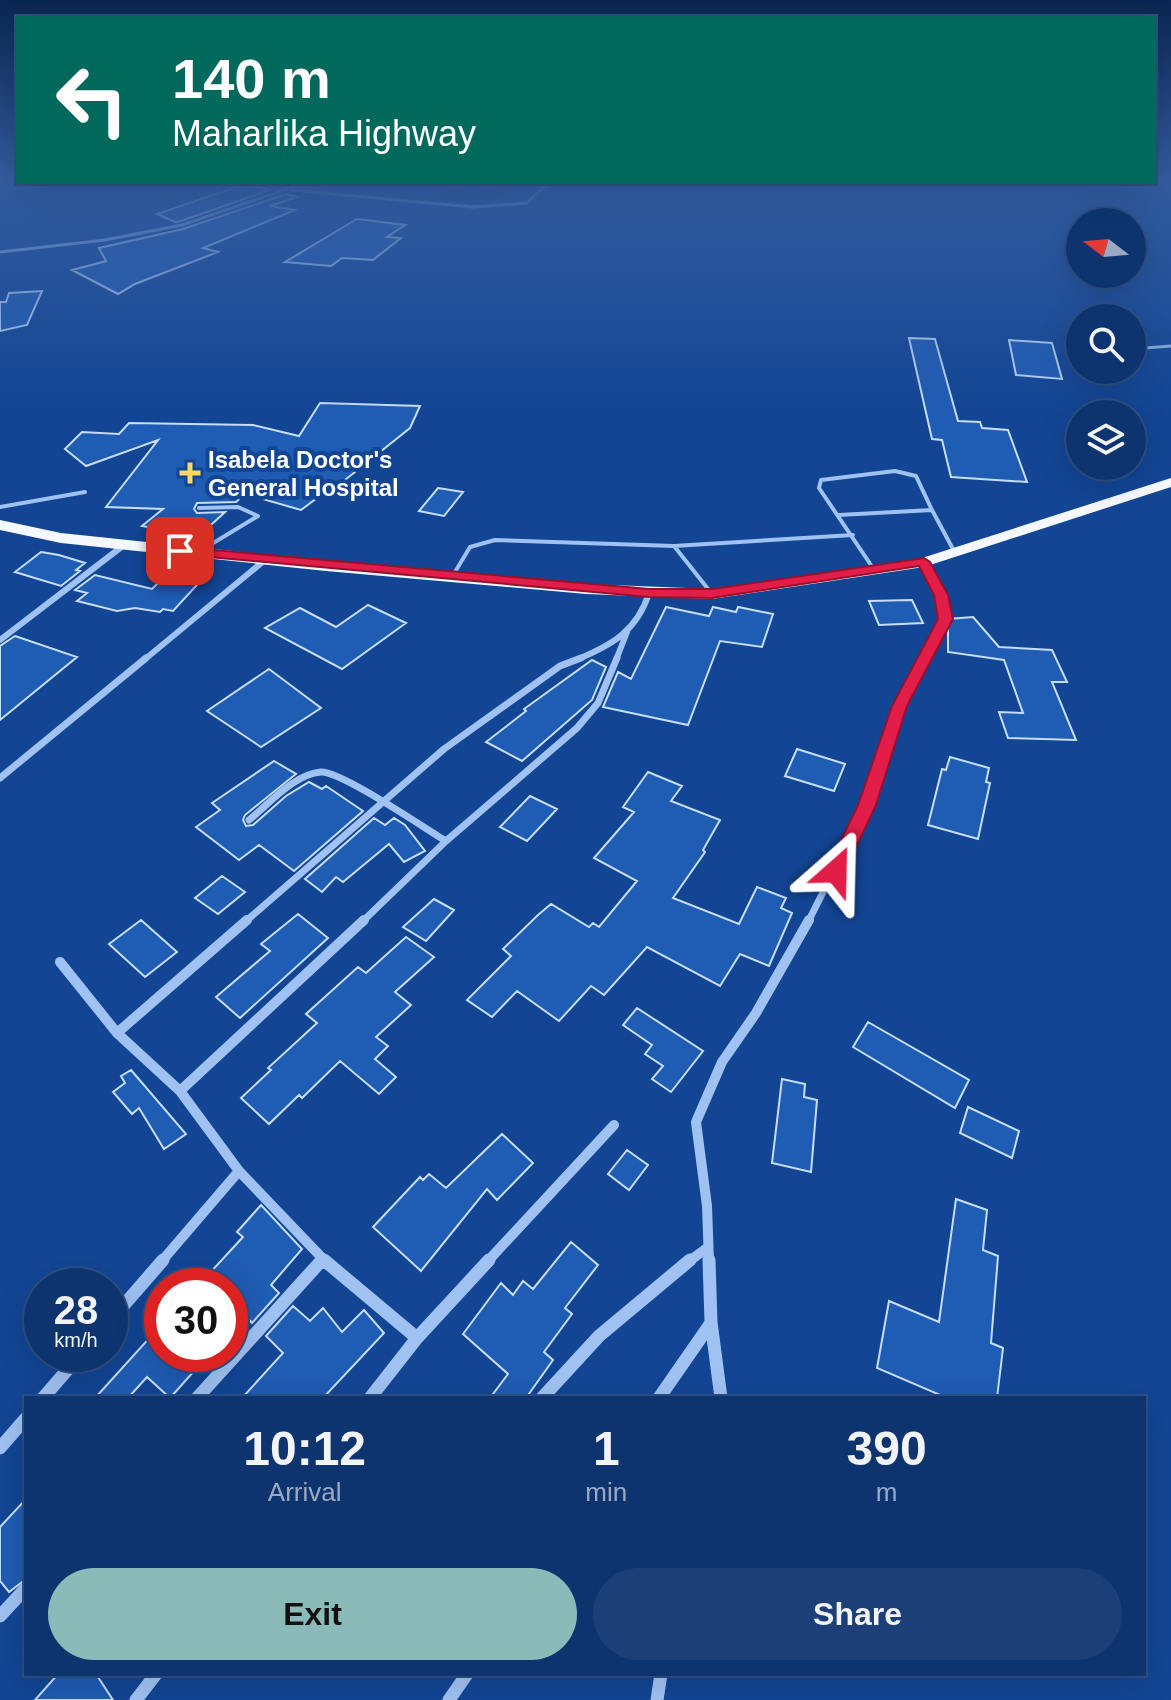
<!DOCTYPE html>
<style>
:root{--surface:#0e346f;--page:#1c3f77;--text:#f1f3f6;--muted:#9baac3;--line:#2e4f82;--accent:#8bbbb9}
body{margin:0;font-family:Arial,sans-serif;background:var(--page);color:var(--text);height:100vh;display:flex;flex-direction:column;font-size:30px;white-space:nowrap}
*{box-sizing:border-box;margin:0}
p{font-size:26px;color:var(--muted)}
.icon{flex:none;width:44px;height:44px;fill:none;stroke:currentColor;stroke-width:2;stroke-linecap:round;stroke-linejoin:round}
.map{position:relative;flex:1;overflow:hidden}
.drawer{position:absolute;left:24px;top:1396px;width:1122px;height:280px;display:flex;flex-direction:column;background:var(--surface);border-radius:0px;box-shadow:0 8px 32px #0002,0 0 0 2px var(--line)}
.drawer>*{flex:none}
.hud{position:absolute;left:16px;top:16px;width:1140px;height:168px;border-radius:0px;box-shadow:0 8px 32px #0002,0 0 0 2px var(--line);background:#00695c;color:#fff;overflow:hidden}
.needle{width:52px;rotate:286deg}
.controls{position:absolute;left:1066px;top:208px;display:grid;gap:16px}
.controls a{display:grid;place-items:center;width:80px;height:80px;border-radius:50%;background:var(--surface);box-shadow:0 8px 32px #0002,0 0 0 2px var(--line);font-size:40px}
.speed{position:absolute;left:24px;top:1268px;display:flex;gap:16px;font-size:40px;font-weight:700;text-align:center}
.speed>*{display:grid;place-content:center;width:104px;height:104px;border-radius:50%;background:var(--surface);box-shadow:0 8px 32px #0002,0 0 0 2px var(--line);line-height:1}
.speed small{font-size:20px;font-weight:400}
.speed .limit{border:12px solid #d22;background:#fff;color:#111}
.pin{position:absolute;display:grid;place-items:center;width:68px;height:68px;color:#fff;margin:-34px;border-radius:16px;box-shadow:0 4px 12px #0006}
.me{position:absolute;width:88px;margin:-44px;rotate:25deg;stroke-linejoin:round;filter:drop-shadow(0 0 6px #0008)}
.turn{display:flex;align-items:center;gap:28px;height:168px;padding:0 24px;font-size:36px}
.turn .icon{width:104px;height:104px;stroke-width:2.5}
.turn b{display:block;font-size:56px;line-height:68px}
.eta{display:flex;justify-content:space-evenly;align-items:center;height:136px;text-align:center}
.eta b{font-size:48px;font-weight:800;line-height:56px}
.action{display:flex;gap:16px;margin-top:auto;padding:16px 24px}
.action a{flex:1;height:92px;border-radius:48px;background:var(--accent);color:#111;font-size:32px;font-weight:800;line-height:92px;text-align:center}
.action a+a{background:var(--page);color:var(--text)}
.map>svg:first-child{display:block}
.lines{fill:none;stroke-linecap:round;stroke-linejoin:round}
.river{fill:#0b3270;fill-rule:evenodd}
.building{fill:#1f5cb3;stroke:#c7ddfd;stroke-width:2}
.service-far1{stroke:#9fc2f3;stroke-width:3}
.service{stroke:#9fc2f3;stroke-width:4}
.minor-far4{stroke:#9fc2f3;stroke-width:3}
.minor-far3{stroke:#9fc2f3;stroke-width:6}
.minor-far2{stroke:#9fc2f3;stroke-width:7}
.minor-far1{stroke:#9fc2f3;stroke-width:10}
.minor{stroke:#9fc2f3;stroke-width:13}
.trunk{fill:#f5f8ff;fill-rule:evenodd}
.route{fill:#e11d48;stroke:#92132f;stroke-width:2}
.poi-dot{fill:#ffd761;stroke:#124594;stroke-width:3}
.labels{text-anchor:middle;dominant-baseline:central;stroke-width:8;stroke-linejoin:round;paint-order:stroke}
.far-poi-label{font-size:24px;font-weight:bold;fill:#fff;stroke:#124594;text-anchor:start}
</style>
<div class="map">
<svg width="1171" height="1700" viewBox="0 0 1171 1700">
<rect width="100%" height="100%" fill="#124594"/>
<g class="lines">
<path class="river" d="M 424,182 L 454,182 L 456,190 C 473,193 487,195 498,182 L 518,182 C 500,210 469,205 440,198 L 437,188 Z"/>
</g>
<path class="building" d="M 245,184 L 270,190 L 181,221 L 175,222 L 157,214 Z
M 286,194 L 297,197 L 270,206 L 295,210 L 203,248 L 218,252 L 135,284 L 118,294 L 72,270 L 106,261 L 99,248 L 183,229 Z
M 357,219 L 405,225 L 387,237 L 401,238 L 373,260 L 342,258 L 331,266 L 285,262 Z
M 42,291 L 27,325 L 0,331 L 0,302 L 6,302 L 9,293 Z
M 909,338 L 935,339 L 958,421 L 980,422 L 982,428 L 1008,430 L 1027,482 L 951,477 L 942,440 L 932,439 Z
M 1009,340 L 1052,343 L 1062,379 L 1016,375 Z
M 320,403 L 420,406 L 410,428 L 340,484 L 337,483 L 301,510 L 245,494 L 236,502 L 197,503 L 194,509 L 197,513 L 225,512 L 198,537 L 142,526 L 163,509 L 106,507 L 158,440 L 86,466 L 65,449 L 82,432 L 119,434 L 129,423 L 253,425 L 299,436 Z
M 438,488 L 463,492 L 444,516 L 419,511 Z
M 41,552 L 59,555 L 85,563 L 76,570 L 80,571 L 61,586 L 15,572 Z
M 174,567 L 208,573 L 173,611 L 163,609 L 160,612 L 135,608 L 117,611 L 77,601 L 87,593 L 75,590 L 95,575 L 152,589 Z
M 912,600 L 923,623 L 879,625 L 869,601 Z
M 368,605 L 406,623 L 342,669 L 265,628 L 300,608 L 336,627 Z
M 666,607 L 709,616 L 713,607 L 736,612 L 738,607 L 773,614 L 762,647 L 720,641 L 688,725 L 603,707 L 618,672 L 631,679 Z
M 973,617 L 999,647 L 1052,650 L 1067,682 L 1052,682 L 1076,740 L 1008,738 L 999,712 L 1023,713 L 1004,660 L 948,652 L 948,619 Z
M 15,636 L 77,657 L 0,720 L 0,646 Z
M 592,660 L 606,667 L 592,700 L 522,761 L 486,742 L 526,711 L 524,709 Z
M 269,669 L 321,708 L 261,747 L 207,711 Z
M 797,749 L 845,764 L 834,791 L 785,776 Z
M 950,757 L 989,768 L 986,782 L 990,783 L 978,839 L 928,825 L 942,769 L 946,770 Z
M 274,761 L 296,774 L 245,815 L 243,820 L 246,826 L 253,825 L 286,796 L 309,782 L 322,789 L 326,786 L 363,811 L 294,871 L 259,845 L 239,860 L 196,827 L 220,810 L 212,803 Z
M 648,772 L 682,786 L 671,801 L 720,820 L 703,850 L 705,852 L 673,898 L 739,924 L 757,887 L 786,898 L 781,908 L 792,913 L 769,966 L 740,954 L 720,986 L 647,947 L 604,995 L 591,986 L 559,1021 L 517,991 L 492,1017 L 467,1000 L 511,956 L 503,949 L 538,915 L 551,904 L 589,927 L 593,923 L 599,927 L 637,881 L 594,858 L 634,812 L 623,807 Z
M 530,796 L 557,809 L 527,841 L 500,827 Z
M 374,818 L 385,825 L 394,818 L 405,825 L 425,851 L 404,862 L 389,844 L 343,882 L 336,877 L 322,892 L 305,879 Z
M 222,876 L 245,892 L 218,914 L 195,898 Z
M 434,899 L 454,910 L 426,941 L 403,927 Z
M 298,914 L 328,938 L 240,1018 L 216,997 L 270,951 L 261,944 Z
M 141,920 L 177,952 L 145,977 L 109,944 Z
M 406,937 L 434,957 L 395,992 L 411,1005 L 376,1037 L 388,1046 L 375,1059 L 396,1077 L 379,1094 L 340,1061 L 302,1098 L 299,1095 L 269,1124 L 241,1098 L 271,1070 L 268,1068 L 317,1023 L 306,1014 L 358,967 L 366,973 Z
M 637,1008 L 703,1051 L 671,1092 L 652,1079 L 663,1066 L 645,1054 L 652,1045 L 623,1025 Z
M 868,1022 L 969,1080 L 955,1108 L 853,1047 Z
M 131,1070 L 186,1134 L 164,1149 L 139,1108 L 132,1114 L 113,1092 L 125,1083 L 121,1076 Z
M 782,1079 L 805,1084 L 804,1097 L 817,1100 L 811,1172 L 772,1163 Z
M 968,1107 L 1019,1131 L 1012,1158 L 960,1133 Z
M 502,1134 L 533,1163 L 497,1200 L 487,1189 L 421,1271 L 373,1227 L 420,1177 L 423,1180 L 429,1174 L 446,1188 Z
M 627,1150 L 648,1165 L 629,1190 L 608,1174 Z
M 956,1199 L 987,1210 L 983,1250 L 998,1256 L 991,1343 L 1003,1348 L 997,1398 L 947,1398 L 877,1368 L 889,1301 L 939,1322 Z
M 261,1205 L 302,1249 L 271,1285 L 279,1293 L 252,1323 L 230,1298 L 230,1286 L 218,1286 L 207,1276 L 243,1237 L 237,1232 Z
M 571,1242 L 598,1265 L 565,1308 L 572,1314 L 544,1352 L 553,1360 L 526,1398 L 490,1398 L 508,1374 L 463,1334 L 501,1283 L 513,1295 L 523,1281 L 533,1289 Z
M 293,1306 L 310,1321 L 323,1308 L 342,1332 L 364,1310 L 384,1333 L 323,1398 L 242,1398 L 283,1353 L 266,1336 Z
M 162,1324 L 162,1354 L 179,1354 L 195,1370 L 170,1398 L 147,1377 L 128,1398 L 95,1398 Z
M 26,1499 L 26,1579 L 9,1592 L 0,1581 L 0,1527 Z
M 58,1674 L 96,1674 L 113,1700 L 35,1700 Z"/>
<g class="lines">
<path class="service-far1" d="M 1132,349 L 1171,346"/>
<path class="service" d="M 0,507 L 85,492
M 199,508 L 238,507 L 258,516 L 200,551
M 932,510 L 954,551
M 839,515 L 932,510 L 916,476 L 895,471 L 821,480 L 819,488 L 875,571
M 674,546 L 712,594
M 452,577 L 470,547 L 495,540 L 674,546 L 853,535"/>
<path class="minor-far4" d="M 292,190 L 472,207 L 527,203 L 549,182
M 0,252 L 105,240 L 182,225 L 307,182"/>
<path class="minor-far3" d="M 924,562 C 950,612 950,610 924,660
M 0,640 L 124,545
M 144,660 L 265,560
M 576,660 C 612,645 637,631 649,593
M 616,660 L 627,632"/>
<path class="minor-far2" d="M 0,778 L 146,658
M 249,820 C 269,804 294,774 321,772 C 341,771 424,828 446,841
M 245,922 L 444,749 L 560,666 L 581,658
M 362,922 L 446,841 L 577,728 L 598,703 L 617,658
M 808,922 L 867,805 L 900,706 L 925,658"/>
<path class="minor-far1" d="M 60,962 L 117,1033 L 180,1091 L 239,1171 L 326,1262
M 117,1033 L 247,920
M 180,1091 L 364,920
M 161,1262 L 239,1171
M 320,1262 L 323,1259
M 487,1262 L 614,1125
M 688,1262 L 707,1248
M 709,1262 L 707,1206 L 696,1122 L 722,1062 L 756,1013 L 809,920"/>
<path class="minor" d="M 324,1260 L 417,1338
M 709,1260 L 711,1322 L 721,1398
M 110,1321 L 163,1260
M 43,1398 L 81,1354
M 197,1398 L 322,1260
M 370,1398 L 417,1338 L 489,1260
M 542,1398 L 599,1336 L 690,1260
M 659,1398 L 711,1323
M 0,1448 L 26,1418
M 0,1616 L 26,1588
M 136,1700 L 156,1674
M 449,1700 L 467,1674
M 657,1700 L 661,1674"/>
<path class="trunk" d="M 1171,478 L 1171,487 L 924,567 L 712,599 L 586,594 L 326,571 L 61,543 L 0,530 L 0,520 L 61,533 L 326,561 L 586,584 L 712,589 L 922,558 Z"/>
</g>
<linearGradient id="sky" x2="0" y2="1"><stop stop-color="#0a2651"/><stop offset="0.43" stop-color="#335c9f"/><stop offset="1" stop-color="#335c9f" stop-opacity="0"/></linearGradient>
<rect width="1171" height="415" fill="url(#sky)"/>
<path class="route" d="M 180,547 L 649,589 L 712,589 L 924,558 L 930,562 L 948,595 L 953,619 L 907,706 L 876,805 L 842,877 L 836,879 L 826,871 L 858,805 L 892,706 L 938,619 L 934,595 L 919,566 L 712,598 L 649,597 L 176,554 L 174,551 Z"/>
<path class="poi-dot" d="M186 461h8v8h8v8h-8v8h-8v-8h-8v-8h8z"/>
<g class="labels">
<g class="far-poi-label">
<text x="208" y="459">Isabela Doctor's<tspan x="208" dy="28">General Hospital</tspan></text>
</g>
</g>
</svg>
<div class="controls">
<a><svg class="needle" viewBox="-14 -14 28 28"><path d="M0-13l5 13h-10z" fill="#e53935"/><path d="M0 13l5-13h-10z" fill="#9baac3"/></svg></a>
<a><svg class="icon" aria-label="search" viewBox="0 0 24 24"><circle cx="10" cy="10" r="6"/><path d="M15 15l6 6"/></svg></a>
<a><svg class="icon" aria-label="layers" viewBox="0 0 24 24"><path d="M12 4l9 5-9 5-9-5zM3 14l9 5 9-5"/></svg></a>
</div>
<div class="speed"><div>28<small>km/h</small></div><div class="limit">30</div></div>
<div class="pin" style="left:180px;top:551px;background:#d93025"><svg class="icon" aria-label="arrive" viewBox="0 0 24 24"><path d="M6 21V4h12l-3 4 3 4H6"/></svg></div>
<svg class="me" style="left:836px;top:871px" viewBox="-20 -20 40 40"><path d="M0-17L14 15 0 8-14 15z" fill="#e11d48" stroke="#fff" stroke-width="4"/></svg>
<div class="hud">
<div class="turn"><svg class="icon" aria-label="left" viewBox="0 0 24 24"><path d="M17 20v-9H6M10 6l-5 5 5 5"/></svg><div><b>140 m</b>Maharlika Highway</div></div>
</div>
<section class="drawer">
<div class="eta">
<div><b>10:12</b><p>Arrival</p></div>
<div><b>1</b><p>min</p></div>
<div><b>390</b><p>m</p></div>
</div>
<div class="action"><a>Exit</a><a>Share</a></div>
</section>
</div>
